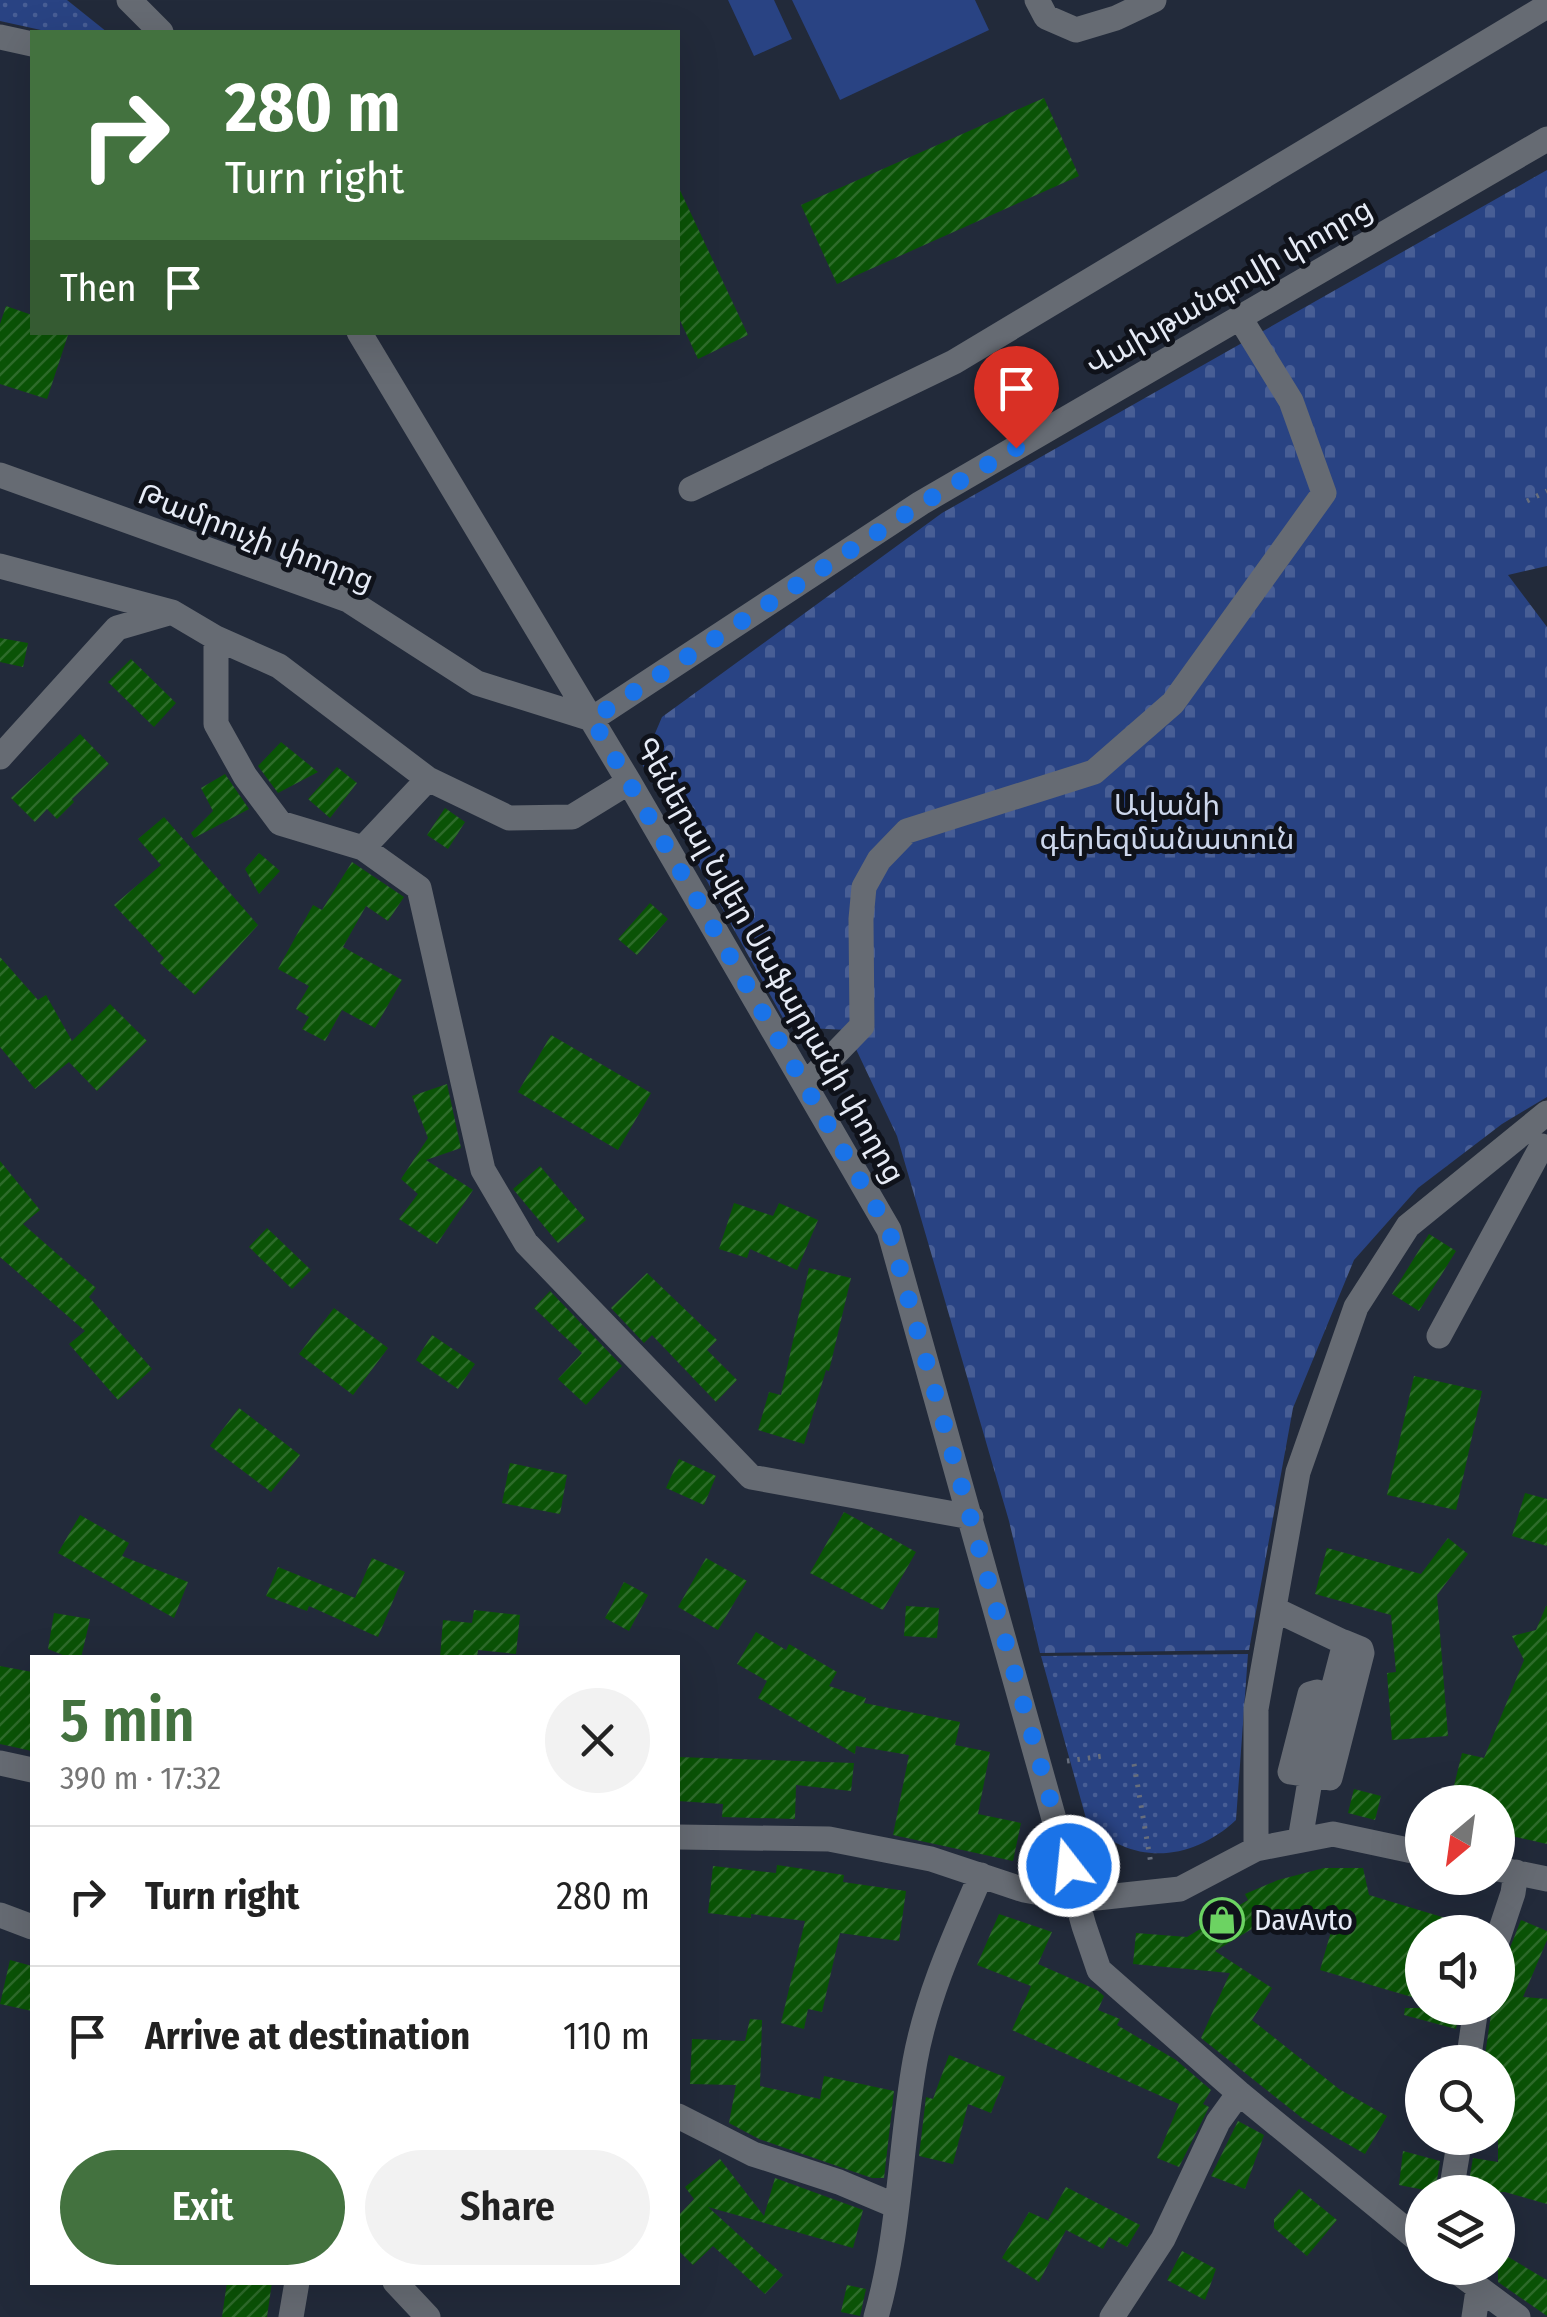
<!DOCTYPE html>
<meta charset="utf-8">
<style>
:root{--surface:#fff;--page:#f2f2f2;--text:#222;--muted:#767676;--line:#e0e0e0;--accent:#43723f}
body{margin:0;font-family:"Fira Sans Condensed","Noto Sans Armenian",sans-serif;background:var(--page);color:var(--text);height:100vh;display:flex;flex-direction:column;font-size:38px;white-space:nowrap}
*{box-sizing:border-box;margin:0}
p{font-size:32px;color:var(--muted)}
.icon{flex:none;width:55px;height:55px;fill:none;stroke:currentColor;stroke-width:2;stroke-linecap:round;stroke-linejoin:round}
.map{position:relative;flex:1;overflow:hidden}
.details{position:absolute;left:30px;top:1655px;width:650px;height:630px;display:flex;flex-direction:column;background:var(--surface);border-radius:0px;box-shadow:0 10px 40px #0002}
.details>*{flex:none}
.guide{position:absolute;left:30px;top:30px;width:650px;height:305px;border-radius:0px;box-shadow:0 10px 40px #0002;background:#43723f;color:#fff;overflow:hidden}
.needle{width:65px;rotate:209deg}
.fabs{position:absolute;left:1405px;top:1785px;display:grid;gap:20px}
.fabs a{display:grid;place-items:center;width:110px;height:110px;border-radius:50%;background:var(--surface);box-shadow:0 10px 40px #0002;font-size:50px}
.pin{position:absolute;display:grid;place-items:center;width:85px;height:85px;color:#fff;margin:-102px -42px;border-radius:50% 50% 50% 0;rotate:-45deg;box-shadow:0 0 10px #0007}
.pin .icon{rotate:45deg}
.me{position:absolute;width:110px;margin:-55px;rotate:344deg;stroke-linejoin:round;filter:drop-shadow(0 0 8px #0008)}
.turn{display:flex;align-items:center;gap:35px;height:210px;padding:0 30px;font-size:45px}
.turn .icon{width:130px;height:130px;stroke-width:2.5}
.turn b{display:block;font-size:70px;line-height:85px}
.then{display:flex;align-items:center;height:95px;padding:0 30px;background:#0003;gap:20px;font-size:38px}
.round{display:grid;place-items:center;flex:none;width:105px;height:105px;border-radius:52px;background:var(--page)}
.headline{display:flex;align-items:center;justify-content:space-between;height:170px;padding:0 30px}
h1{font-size:60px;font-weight:600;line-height:75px;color:var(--accent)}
.button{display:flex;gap:20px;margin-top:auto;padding:20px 30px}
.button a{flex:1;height:115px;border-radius:60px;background:var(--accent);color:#fff;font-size:40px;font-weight:600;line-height:115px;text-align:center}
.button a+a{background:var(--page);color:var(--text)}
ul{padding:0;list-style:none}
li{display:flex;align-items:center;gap:30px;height:140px;padding:0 30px;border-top:2px solid var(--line)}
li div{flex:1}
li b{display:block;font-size:38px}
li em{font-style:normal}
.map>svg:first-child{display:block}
.grass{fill:url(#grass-dots)}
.cemetery{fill:url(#cemetery-stones)}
.garden{fill:#294383}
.building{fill:url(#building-hatch)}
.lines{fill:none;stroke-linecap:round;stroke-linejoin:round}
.path{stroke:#676e7d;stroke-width:5;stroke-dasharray:2.5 8;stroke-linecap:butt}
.minor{stroke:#666b73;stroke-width:25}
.route{stroke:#1a73e8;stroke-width:18;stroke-dasharray:0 32.4}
.labels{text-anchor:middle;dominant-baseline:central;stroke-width:10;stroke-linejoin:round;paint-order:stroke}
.street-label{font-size:30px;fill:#e6ebf6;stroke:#0f121a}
.park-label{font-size:30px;fill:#cdd7ec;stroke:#0f121a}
.poi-label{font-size:30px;fill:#e6ebf6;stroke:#0f121a;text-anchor:start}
</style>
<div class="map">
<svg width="1547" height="2317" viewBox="0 0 1547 2317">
<defs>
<pattern id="grass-dots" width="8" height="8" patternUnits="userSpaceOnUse" patternTransform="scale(2.5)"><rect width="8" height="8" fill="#294383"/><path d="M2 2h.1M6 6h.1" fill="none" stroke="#485e95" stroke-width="1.8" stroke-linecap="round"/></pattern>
<pattern id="cemetery-stones" width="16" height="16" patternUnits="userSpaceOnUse" patternTransform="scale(2.5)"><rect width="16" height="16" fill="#294383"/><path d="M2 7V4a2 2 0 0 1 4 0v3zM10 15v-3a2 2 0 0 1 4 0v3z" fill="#485e95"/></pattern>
<pattern id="building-hatch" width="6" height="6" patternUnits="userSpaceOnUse" patternTransform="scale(2.5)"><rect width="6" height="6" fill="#0a5306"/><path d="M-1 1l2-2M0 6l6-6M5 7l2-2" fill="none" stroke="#2e6c2b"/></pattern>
</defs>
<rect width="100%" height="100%" fill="#222a3a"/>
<path class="grass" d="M 0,0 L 67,0 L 107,32 L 50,32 L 0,21 Z
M 1248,1654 L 1236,1820 C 1191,1862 1132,1866 1087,1822 L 1041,1656 Z"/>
<path class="cemetery" d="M 1547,170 L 1547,566 L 1508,575 L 1547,627 L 1547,1097 L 1502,1124 L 1418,1188 L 1354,1260 L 1293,1408 L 1249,1650 L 1040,1653 L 1009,1521 L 897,1136 L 847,1030 L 788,1027 L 642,764 L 662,717 L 942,513 Z"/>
<path class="garden" d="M 728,0 L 774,0 L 792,39 L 754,56 Z
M 792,0 L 975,0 L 989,30 L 840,100 Z"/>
<path class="building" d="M 1044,98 L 1079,176 L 837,284 L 801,205 Z
M 678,186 L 748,335 L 698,359 L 678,316 Z
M 6,306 L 32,315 L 32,332 L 69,332 L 47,399 L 0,384 L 0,324 Z
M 0,638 L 28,643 L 23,667 L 0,662 Z
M 131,659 L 176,703 L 154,727 L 108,682 Z
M 80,734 L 109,764 L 72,799 L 74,802 L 57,819 L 47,809 L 35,822 L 11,798 Z
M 281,742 L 318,772 L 278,793 L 258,766 Z
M 337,767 L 357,783 L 330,818 L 308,799 Z
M 225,774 L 249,809 L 194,838 L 191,833 L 213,811 L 201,788 Z
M 445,808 L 465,822 L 448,849 L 427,835 Z
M 164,817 L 258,925 L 195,995 L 160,963 L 164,958 L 114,905 L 161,865 L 138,839 Z
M 259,853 L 280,871 L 259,894 L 245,869 Z
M 352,862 L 404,897 L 388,921 L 366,906 L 343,947 L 402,980 L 375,1028 L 342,1010 L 325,1041 L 302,1029 L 309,1017 L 296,1009 L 309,986 L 278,969 L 313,905 L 322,910 Z
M 650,903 L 668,919 L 637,955 L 618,939 Z
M 0,957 L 38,1000 L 46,995 L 72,1041 L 110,1004 L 147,1041 L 97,1091 L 69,1062 L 35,1089 L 0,1047 Z
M 551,1035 L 651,1093 L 618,1150 L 518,1092 Z
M 447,1084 L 461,1148 L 426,1160 L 473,1190 L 437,1244 L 399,1219 L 418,1194 L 401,1179 L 428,1138 L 412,1096 Z
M 0,1161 L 40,1210 L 23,1224 L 96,1288 L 89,1297 L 152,1369 L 118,1400 L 69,1344 L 85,1331 L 0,1257 Z
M 540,1166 L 586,1220 L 558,1243 L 513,1189 Z
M 734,1203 L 773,1216 L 779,1203 L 818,1220 L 797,1270 L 750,1249 L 747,1258 L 719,1249 Z
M 267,1228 L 311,1270 L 292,1289 L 249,1247 Z
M 1429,1234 L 1456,1251 L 1419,1311 L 1392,1294 Z
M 809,1268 L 851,1278 L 829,1371 L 826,1370 L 804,1444 L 758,1430 L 769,1392 L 781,1395 Z
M 647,1273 L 717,1340 L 707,1350 L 737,1380 L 716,1402 L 652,1335 L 644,1343 L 611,1308 Z
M 550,1291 L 622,1366 L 586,1405 L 558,1379 L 582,1353 L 534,1308 Z
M 334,1308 L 388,1348 L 353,1395 L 299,1354 Z
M 432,1335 L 475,1364 L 458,1389 L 416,1360 Z
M 1414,1376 L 1482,1391 L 1456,1510 L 1387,1495 Z
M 239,1408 L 300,1455 L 271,1492 L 210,1446 Z
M 679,1459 L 716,1476 L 704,1505 L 666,1488 Z
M 510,1463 L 567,1475 L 560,1514 L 502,1503 Z
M 1525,1493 L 1547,1499 L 1547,1546 L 1512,1536 Z
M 844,1512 L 916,1552 L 883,1610 L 810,1573 Z
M 80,1515 L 129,1543 L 122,1556 L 188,1582 L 174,1618 L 58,1553 Z
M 1448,1538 L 1468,1554 L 1437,1595 L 1448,1736 L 1392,1740 L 1387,1673 L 1396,1672 L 1391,1615 L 1315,1594 L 1327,1548 L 1421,1574 Z
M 372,1558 L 405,1572 L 378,1637 L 309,1606 L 307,1611 L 266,1596 L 278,1567 L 355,1598 Z
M 706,1558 L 747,1581 L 718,1630 L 678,1607 Z
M 624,1582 L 648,1595 L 629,1631 L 605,1618 Z
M 906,1606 L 939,1608 L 937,1638 L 904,1636 Z
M 1546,1606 L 1547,1606 L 1547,1844 L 1498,1833 L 1498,1802 L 1450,1802 L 1462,1753 L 1484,1758 L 1524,1660 L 1512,1636 L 1536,1630 Z
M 474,1610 L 520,1615 L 516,1654 L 478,1650 L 477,1658 L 440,1658 L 443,1620 L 472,1623 Z
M 54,1613 L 90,1619 L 81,1658 L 70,1658 L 48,1649 Z
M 756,1632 L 786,1650 L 789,1644 L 837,1672 L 829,1686 L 866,1698 L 864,1703 L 960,1722 L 955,1745 L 990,1752 L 978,1814 L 1021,1823 L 1013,1861 L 893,1835 L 909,1755 L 856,1746 L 855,1754 L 758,1698 L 767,1681 L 737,1664 Z
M 0,1666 L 32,1672 L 32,1751 L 0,1744 Z
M 678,1757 L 854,1763 L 851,1791 L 796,1785 L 795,1819 L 722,1817 L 723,1804 L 678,1801 Z
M 1354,1789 L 1381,1796 L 1375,1820 L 1348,1813 Z
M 777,1865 L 844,1875 L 843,1882 L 906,1891 L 899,1941 L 840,1933 L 822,2012 L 808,2009 L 804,2029 L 781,2023 L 805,1921 L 751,1914 L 751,1918 L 708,1913 L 713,1866 L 776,1873 Z
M 1324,1868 L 1363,1868 L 1369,1895 L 1472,1926 L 1471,1932 L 1422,1932 L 1422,2000 L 1320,1970 L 1332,1928 L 1299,1932 L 1296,1911 L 1250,1930 L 1215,1951 L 1272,1988 L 1252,2020 L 1339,2089 L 1387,2116 L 1365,2154 L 1302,2118 L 1201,2038 L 1230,1973 L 1133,1964 L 1136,1933 L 1187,1937 L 1248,1900 L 1245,1894 L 1278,1880 Z
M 999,1914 L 1052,1932 L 1038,1964 L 1097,1990 L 1104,1996 L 1098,2010 L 1120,2019 L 1117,2025 L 1176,2060 L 1211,2090 L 1203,2104 L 1209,2107 L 1179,2167 L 1157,2158 L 1179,2104 L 1012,2030 L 1031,1986 L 977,1965 Z
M 1521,1920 L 1547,1931 L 1547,1940 L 1523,1997 L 1547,1999 L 1547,2204 L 1505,2192 L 1467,2192 L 1473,2158 L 1498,2162 L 1498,2062 L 1484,2062 L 1492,2008 L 1498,2008 L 1498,1978 Z
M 10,1960 L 32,1966 L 32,2011 L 0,2004 Z
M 1405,2008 L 1460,2008 L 1456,2029 L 1404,2015 Z
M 750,2019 L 762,2020 L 760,2086 L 820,2099 L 824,2076 L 894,2091 L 884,2178 L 872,2178 L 759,2139 L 729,2123 L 736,2085 L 690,2084 L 692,2039 L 745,2041 Z
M 949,2055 L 1005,2077 L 991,2113 L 968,2104 L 953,2164 L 919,2156 L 926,2097 L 933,2099 Z
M 1238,2121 L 1264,2135 L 1245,2189 L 1211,2176 Z
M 1403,2151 L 1440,2161 L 1435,2192 L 1399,2185 Z
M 720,2159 L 764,2216 L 775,2178 L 863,2210 L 853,2248 L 708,2207 L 783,2275 L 765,2294 L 713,2246 L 693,2265 L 678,2250 L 678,2216 L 694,2199 L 685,2187 Z
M 1066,2187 L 1140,2225 L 1127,2247 L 1109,2237 L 1103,2249 L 1066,2230 L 1039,2282 L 1002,2258 L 1029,2212 L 1056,2224 L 1048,2220 Z
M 1299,2189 L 1337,2220 L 1307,2256 L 1274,2228 L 1274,2219 Z
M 1182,2251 L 1216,2269 L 1205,2300 L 1167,2280 Z
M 1498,2251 L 1547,2280 L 1547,2316 L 1498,2282 Z
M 227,2282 L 272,2282 L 267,2317 L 222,2317 Z
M 847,2285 L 866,2289 L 860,2316 L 841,2312 Z"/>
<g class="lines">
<path class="path" d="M 1527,501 L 1547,491
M 1067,1761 L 1103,1756
M 1134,1764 L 1151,1864
M 1439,1878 L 1476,1885"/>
<path class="minor" d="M 129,0 L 161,32
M 1037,0 L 1046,17 L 1076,30 L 1116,18 L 1154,0
M 0,37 L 32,44
M 359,332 L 629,782 L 889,1230 L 1084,1926 L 1099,1970 L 1239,2093 L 1422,2243
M 0,475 L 348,600 L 477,683 L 592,719
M 691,489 L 954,362 L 1547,6
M 0,566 L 172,612 L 216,638 L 279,666 L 428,779 L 509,818 L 572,817 L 629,782
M 216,638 L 216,724 L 245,776 L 280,823 L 363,848 L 419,888 L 483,1170 L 526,1243 L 751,1477 L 971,1517
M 592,719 L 921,503 L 1547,139
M 0,757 L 117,628 L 172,612
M 363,848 L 428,779
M 805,1085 L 862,1026 L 861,919 L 864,887 L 879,860 L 907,831 L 1094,772 L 1173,703 L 1324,493 L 1291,401 L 1240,318
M 1439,1336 L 1542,1146
M 1274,1609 L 1345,1643 L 1331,1697 L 1317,1692 L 1310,1694 L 1290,1772 L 1330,1778 L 1362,1653 L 1361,1649 L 1344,1642
M 0,1763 L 32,1770
M 678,1837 L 829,1839 L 931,1859 L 1024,1890 L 1078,1900 L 1180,1889 L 1256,1849 L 1333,1834 L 1422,1853
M 1300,1840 L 1311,1775 L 1331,1697
M 1256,1849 L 1256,1709 L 1298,1472 L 1356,1307 L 1408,1226 L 1547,1113
M 1498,1869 L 1547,1879
M 0,1915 L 32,1927
M 1498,1938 L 1513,1893 L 1516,1872
M 1468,2062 L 1476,2008
M 678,2116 L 753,2154 L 839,2182 L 896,2206
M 1451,2192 L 1460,2138
M 1452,2268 L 1518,2317
M 395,2282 L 428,2317
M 291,2317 L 297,2282
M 876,2317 C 900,2234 900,2145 915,2061 C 927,1995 955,1935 981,1875
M 1112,2317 L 1163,2239 L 1218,2122 L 1239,2093
M 1474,2317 L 1478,2290"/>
</g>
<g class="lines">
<path class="route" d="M 1016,448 L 921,504 L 592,719 L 889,1230 L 1069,1866"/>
</g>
<defs>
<g id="shop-ring" transform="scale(2.25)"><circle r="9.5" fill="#0f121a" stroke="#6cd362" stroke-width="1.5"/><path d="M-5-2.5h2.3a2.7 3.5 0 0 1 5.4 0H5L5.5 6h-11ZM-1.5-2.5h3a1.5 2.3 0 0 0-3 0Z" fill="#6cd362"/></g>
</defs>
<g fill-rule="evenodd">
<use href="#shop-ring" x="1222" y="1920"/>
</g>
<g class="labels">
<g class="street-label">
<text transform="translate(1229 287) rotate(-30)">Վախթանգովի փողոց</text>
<text transform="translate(256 537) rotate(21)">Թամրուչի փողոց</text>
<text transform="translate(770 960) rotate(60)">Գեներալ Նվեր Սաֆարյանի փողոց</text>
</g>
<g class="park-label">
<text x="1167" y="805">Ավանի<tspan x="1167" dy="34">գերեզմանատուն</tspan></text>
</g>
<g class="poi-label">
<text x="1254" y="1920">DavAvto</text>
</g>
</g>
</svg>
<div class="fabs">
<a><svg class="needle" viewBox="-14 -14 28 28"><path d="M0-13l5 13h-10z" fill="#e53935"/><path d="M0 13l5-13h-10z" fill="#767676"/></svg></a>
<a><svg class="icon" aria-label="sound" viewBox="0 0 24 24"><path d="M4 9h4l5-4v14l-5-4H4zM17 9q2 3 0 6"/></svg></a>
<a><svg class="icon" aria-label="search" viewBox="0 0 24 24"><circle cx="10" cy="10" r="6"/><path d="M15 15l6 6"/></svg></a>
<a><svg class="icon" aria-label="layers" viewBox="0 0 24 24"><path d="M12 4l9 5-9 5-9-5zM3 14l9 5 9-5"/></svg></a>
</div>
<div class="pin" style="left:1016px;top:448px;background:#d93025"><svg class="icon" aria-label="arrive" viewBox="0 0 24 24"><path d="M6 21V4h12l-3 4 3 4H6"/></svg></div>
<svg class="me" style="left:1069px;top:1866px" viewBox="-20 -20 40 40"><circle r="17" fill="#1a73e8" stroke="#fff" stroke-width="3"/><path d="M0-11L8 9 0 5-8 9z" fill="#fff"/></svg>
<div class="guide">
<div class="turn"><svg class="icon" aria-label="right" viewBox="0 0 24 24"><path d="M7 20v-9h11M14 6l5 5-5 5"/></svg><div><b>280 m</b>Turn right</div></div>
<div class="then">Then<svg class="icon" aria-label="arrive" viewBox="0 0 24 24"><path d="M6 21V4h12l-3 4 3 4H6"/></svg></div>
</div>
<section class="details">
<div class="headline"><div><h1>5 min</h1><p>390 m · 17:32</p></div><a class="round"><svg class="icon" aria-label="close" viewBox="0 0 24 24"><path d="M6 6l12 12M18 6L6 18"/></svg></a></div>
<ul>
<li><svg class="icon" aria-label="right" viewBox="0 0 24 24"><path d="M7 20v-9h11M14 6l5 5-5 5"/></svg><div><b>Turn right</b></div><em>280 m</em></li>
<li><svg class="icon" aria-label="arrive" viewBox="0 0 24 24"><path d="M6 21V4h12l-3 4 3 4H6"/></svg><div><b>Arrive at destination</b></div><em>110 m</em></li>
</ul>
<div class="button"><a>Exit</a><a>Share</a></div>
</section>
</div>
